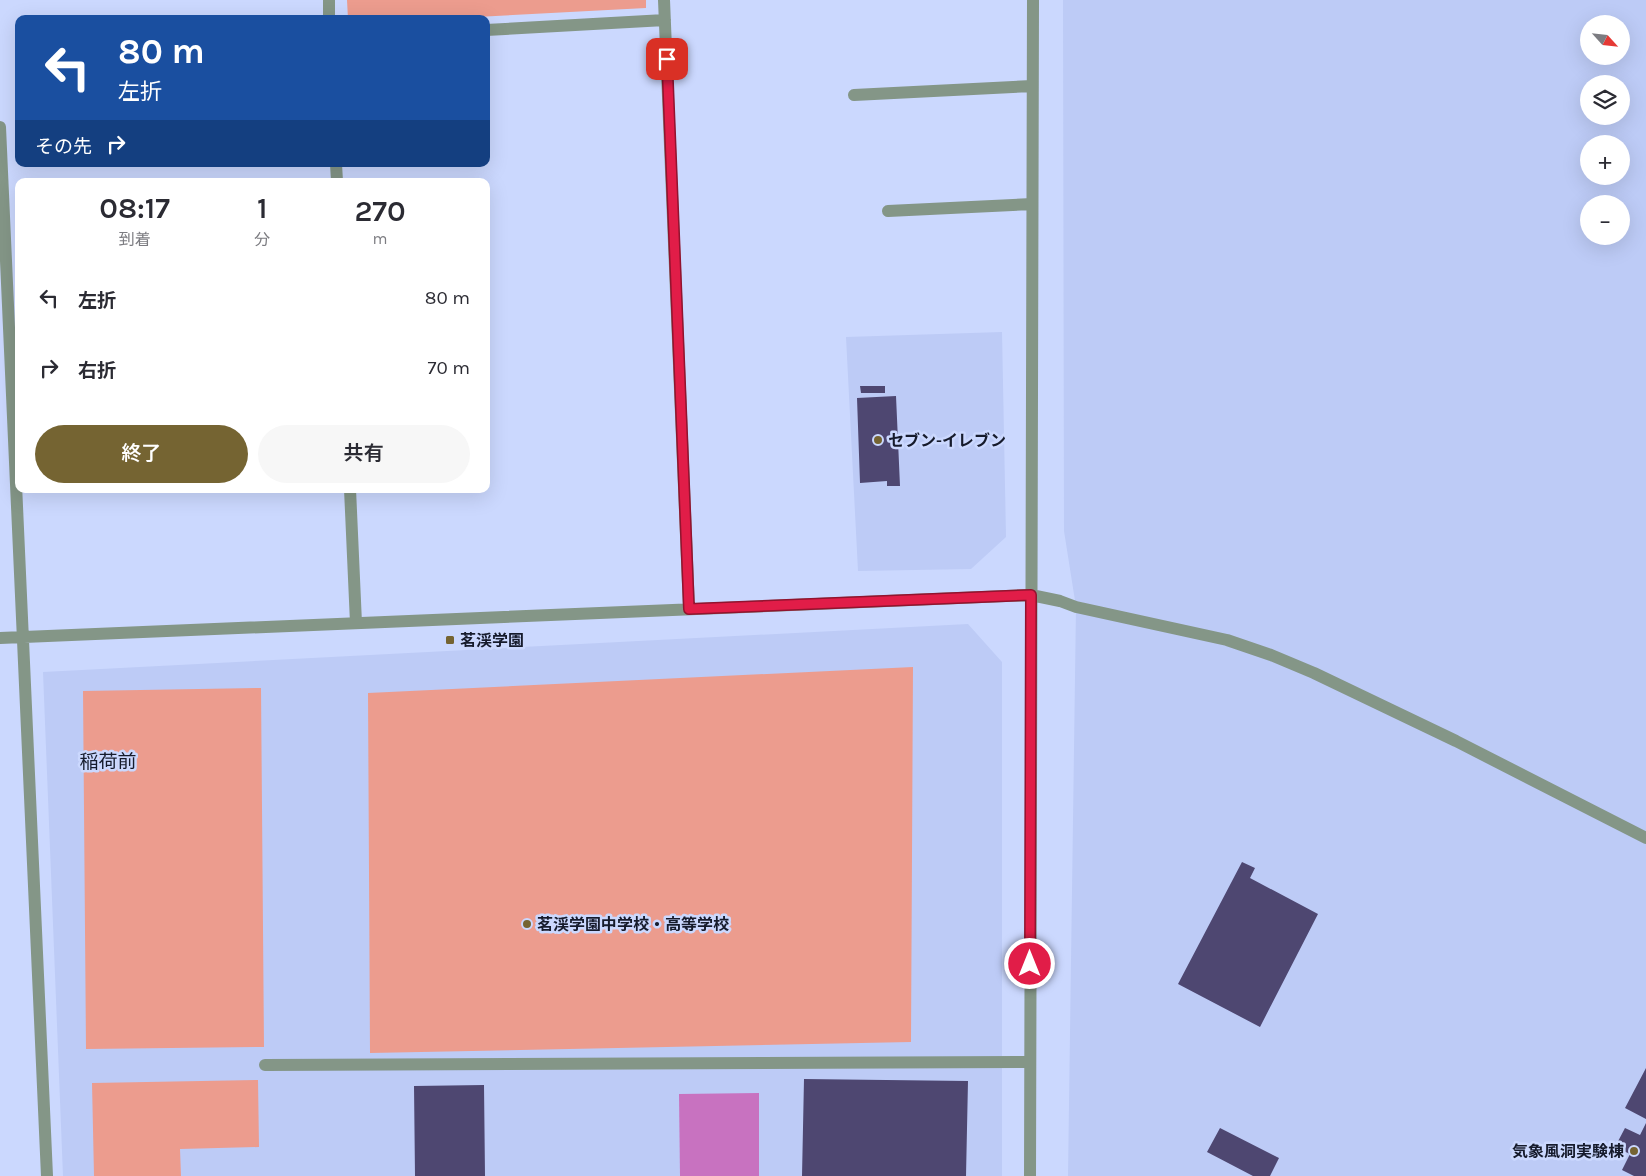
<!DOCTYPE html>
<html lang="ja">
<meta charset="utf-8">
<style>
:root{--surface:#fff;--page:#f7f7f7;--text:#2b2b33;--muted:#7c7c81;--accent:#756432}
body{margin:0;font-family:Karla,"Noto Sans JP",sans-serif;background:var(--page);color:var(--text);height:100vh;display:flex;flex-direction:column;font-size:19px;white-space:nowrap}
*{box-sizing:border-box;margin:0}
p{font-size:16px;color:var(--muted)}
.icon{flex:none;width:28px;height:28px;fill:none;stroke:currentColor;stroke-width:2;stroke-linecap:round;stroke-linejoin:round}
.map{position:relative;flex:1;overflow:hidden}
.details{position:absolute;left:15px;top:178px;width:475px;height:315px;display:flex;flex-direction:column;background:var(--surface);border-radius:10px;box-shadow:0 5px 20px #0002}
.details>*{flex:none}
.top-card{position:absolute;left:15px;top:15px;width:475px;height:152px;border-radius:10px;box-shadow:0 5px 20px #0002;background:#1a4fa0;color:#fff;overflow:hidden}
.needle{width:32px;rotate:117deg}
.tools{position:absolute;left:1580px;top:15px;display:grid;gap:10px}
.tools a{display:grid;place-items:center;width:50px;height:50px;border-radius:50%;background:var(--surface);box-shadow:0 5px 20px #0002;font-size:25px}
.pin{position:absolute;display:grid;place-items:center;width:42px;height:42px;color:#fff;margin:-21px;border-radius:10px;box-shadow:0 2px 8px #0006}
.me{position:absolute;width:55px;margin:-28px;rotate:0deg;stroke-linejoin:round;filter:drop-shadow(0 0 4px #0008)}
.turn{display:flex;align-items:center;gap:18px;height:105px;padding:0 20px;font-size:22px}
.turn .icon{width:65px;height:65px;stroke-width:2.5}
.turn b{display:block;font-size:35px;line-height:42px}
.then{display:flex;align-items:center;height:48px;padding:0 20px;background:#0003;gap:10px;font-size:19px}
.eta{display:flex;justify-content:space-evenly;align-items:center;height:85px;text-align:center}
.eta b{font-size:30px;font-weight:600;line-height:35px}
.button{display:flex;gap:10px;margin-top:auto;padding:10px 20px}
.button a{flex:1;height:58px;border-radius:30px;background:var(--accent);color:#fff;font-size:20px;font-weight:600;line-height:58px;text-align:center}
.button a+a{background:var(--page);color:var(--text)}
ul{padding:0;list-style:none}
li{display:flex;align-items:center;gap:15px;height:70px;padding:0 20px}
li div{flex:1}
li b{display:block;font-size:19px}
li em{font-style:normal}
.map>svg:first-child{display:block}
.built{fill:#bdcbf6;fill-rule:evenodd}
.green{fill:#ec9c8e}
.water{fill:#c872c0}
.building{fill:#4e4771}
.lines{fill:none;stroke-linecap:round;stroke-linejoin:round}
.minor{stroke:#849687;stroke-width:12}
.route-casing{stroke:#92132f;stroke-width:12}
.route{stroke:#e11d48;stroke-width:9}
.poi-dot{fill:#756432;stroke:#cbd8fe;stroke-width:2}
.labels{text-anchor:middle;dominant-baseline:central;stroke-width:5;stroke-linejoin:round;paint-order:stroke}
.poi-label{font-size:16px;font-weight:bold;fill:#161b2c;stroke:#cbd8fe;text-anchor:start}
.quarter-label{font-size:19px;fill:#161b2c;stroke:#cbd8fe}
</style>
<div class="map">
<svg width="1646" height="1176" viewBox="0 0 1646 1176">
<rect width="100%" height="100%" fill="#cbd8fe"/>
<path class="built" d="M 1063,0 L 1646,0 L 1646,1176 L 1068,1176 L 1076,607 L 1064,531 ZM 1589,24 L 1621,24 L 1621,56 L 1589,56 ZM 1589,84 L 1621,84 L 1621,116 L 1589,116 ZM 1589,144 L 1621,144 L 1621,176 L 1589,176 ZM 1589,204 L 1621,204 L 1621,236 L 1589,236 Z
M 1002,332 L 1006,537 L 971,569 L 858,571 L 846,337 Z
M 968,624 L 1002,662 L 1002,1176 L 63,1176 L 43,672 Z"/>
<path class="green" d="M 347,0 L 646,0 L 646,8 L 437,19 L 348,19 Z
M 913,667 L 911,1042 L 370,1053 L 368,693 Z
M 261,688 L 264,1047 L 86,1049 L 83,691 Z
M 258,1080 L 259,1147 L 180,1149 L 181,1176 L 94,1176 L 92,1083 Z"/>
<path class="water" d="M 759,1093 L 759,1176 L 680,1176 L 679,1094 Z"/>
<path class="building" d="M 860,386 L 885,386 L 885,393 L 861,393 Z
M 896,396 L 900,486 L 887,486 L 887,481 L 860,483 L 857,398 Z
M 1242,862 L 1255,868 L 1250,878 L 1318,914 L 1260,1027 L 1178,984 Z
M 1646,1068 L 1646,1119 L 1625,1108 Z
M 804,1079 L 968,1081 L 966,1176 L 802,1176 Z
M 484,1085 L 485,1176 L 415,1176 L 414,1086 Z
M 1646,1123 L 1646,1176 L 1634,1176 L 1622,1170 L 1630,1154 L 1615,1147 L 1625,1128 L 1640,1135 Z
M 1220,1128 L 1279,1158 L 1270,1176 L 1253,1176 L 1207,1152 Z"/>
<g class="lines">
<path class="minor" d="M 329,0 L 329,19
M 664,0 L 689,609
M 486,30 L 665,20
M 854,95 L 1032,86
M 0,127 L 47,1176
M 336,164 L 337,181
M 888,211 L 1032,204
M 350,489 L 356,623
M 0,638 L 1031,595 L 1060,601 L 1076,607 L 1227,640 L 1271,655 L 1314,673 L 1456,741 L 1646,838
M 265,1065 L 1030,1062
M 1030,1176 L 1033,0"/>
</g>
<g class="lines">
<g class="route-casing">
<path id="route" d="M 667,59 L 689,609 L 1031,595 L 1030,964"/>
</g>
<use href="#route" class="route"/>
</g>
<g class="poi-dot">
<circle cx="878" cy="440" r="5"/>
<rect x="445" y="635" width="10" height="10" rx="2.5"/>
<circle cx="527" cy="924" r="5"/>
<circle cx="1634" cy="1151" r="5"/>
</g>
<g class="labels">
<g class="poi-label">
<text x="888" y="440">セブン-イレブン</text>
<text x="460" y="640">茗渓学園</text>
<text x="537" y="924">茗渓学園中学校・高等学校</text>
<text x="1624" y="1151" text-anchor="end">気象風洞実験棟</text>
</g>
<g class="quarter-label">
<text x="108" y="762">稲荷前</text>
</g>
</g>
</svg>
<div class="tools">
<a><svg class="needle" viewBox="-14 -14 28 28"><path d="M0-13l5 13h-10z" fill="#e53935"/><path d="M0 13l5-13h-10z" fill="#7c7c81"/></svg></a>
<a><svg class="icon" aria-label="layers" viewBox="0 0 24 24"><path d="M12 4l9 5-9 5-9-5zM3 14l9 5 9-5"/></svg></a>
<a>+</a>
<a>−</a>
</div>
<div class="pin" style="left:667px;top:59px;background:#d93025"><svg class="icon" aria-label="arrive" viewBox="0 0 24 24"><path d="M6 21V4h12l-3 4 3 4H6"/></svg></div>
<svg class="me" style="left:1030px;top:964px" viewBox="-20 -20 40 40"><circle r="17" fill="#e11d48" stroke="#fff" stroke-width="3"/><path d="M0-11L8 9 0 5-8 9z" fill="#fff"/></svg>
<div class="top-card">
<div class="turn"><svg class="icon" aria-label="left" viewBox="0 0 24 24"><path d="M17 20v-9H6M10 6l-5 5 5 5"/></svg><div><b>80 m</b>左折</div></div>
<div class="then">その先<svg class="icon" aria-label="right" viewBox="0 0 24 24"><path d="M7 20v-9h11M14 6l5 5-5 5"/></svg></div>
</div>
<section class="details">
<div class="eta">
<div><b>08:17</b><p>到着</p></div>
<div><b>1</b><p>分</p></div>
<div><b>270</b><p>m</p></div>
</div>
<ul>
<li><svg class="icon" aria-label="left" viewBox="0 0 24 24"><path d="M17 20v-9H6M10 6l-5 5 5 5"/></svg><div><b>左折</b></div><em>80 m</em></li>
<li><svg class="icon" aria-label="right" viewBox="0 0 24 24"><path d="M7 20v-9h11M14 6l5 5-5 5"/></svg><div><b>右折</b></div><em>70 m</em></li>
</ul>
<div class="button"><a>終了</a><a>共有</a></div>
</section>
</div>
